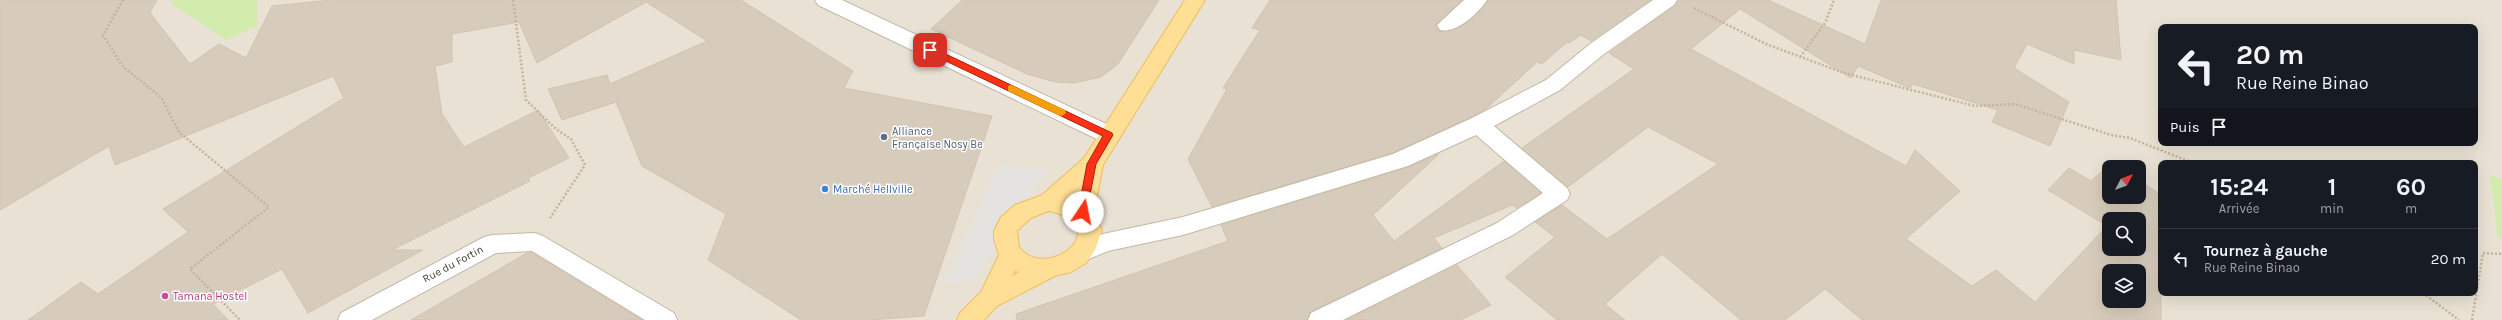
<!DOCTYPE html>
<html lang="fr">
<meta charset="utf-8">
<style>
:root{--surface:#171b24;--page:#20242c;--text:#f1f3f6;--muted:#9ea1a6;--line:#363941}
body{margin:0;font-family:Karla,sans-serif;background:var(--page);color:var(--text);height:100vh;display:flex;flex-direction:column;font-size:15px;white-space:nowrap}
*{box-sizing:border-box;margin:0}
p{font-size:13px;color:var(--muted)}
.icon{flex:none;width:22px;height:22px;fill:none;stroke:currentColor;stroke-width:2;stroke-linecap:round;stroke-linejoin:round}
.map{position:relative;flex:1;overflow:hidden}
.side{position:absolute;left:2158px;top:160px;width:320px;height:136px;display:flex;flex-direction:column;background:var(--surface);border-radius:8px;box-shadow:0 4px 16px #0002}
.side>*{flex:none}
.banner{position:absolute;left:2158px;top:24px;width:320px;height:122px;border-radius:8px;box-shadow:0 4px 16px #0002;background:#171b24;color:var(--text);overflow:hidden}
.needle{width:26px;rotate:49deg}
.buttons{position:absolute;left:2102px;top:160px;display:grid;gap:8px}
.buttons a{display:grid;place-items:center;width:44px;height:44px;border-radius:8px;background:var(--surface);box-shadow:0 4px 16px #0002;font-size:20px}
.pin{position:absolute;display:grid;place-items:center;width:34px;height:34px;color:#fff;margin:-17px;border-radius:8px;box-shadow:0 2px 6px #0006}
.me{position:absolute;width:44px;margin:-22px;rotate:11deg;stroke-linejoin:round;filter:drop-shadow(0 0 3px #0008)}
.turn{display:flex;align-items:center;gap:14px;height:84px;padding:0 12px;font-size:18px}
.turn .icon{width:52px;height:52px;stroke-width:2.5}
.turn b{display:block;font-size:28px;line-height:34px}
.then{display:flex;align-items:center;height:38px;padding:0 12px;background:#0003;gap:8px;font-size:15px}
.eta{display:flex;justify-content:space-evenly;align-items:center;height:68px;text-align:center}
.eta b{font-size:24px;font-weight:700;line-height:28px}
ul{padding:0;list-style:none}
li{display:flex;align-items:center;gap:12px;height:60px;padding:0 12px;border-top:1px solid var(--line)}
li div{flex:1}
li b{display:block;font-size:15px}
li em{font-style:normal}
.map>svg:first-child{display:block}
.residential{fill:#e9e2d4;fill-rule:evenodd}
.green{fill:#d1ecad}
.parking{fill:#e5e3df}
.building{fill:#d7ccbb;stroke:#d3c3ae;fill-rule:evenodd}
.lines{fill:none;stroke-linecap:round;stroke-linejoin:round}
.minor-casing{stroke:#c1b8a9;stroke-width:2}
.major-casing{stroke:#edbe5d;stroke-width:2}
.path{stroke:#c4b499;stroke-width:2.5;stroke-dasharray:2 2;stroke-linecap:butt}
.minor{fill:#fff;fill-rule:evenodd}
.major{fill:#ffde96;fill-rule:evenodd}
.route{fill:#ff3114;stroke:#a6200d}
.slow{fill:#f59e0b}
.service-dot{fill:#5c6f8a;stroke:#fff;stroke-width:1.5}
.shop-dot{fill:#3f7fe0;stroke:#fff;stroke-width:1.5}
.hotel-dot{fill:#d1479c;stroke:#fff;stroke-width:1.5}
.labels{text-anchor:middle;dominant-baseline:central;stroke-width:3;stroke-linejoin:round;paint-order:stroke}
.service-label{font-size:11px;fill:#4e5e75;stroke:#fff;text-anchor:start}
.shop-label{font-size:11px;fill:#366cbe;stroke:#fff;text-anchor:start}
.street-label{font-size:11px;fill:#484035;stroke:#fff}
.hotel-label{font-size:11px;fill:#b23c85;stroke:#fff;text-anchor:start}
</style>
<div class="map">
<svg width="2502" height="320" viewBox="0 0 2502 320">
<rect width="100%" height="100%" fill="#f5f0e7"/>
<path class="residential" d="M 0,0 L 2502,0 L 2502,320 L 0,320 ZM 2161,27 L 2475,27 L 2475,143 L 2161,143 ZM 2161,163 L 2475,163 L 2475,293 L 2161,293 ZM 2109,167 L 2139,167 L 2139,197 L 2109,197 ZM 2109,219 L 2139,219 L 2139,249 L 2109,249 ZM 2109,271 L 2139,271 L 2139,301 L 2109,301 Z"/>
<path class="green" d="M 174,0 L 257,0 L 257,26 L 226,40 L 171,3 Z
M 2490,175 L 2502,179 L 2502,239 L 2498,238 Z"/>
<path class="parking" d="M 998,166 L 1047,170 L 974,279 L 945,283 Z"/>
<path class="building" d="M 0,0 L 157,0 L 150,13 L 190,64 L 219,44 L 246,58 L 272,6 L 331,0 L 741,0 L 853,71 L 844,88 L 992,116 L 924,316 L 870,320 L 801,320 L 708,260 L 726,214 L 642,166 L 616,102 L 562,120 L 548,89 L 607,75 L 610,84 L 707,41 L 646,2 L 537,63 L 519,22 L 452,34 L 452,62 L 435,66 L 442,114 L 464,147 L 538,110 L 569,158 L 528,178 L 530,181 L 392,250 L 423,250 L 308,313 L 282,269 L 213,304 L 228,320 L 28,320 L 81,282 L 98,294 L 188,232 L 163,209 L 344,98 L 333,76 L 115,165 L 109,146 L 0,210 Z
M 962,0 L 1159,0 L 1118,64 L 1101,77 L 1074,83 L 1055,82 L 1027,74 L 931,29 Z
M 1270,0 L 1462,0 L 1436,25 L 1439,31 L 1446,32 L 1467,23 L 1488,0 L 1650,0 L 1591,41 L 1581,35 L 1569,43 L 1567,42 L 1542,64 L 1537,62 L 1487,108 L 1469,118 L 1392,153 L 1212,207 L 1188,159 L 1227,89 L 1223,88 L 1260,30 L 1252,28 Z
M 1678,0 L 1768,0 L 1865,44 L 1881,0 L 2116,0 L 2121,60 L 2074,50 L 2074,64 L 2027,44 L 2014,68 L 2069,102 L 2050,146 L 1992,122 L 1998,110 L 1913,84 L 1910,88 L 1858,66 L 1851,78 L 1740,9 L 1691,49 L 1906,166 L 1915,150 L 1960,191 L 1906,239 L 1972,286 L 1996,270 L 2035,302 L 2107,226 L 2048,190 L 2069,168 L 2091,181 L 2108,166 L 2118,165 L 2120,167 L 2109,167 L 2109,197 L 2139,197 L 2139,180 L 2161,195 L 2161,320 L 1862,320 L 1825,289 L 1785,320 L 1741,320 L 1662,254 L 1605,304 L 1625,320 L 1557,320 L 1505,277 L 1555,237 L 1535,222 L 1562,205 L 1607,239 L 1718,164 L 1648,127 L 1568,187 L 1522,148 L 1634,69 L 1609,53 L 1675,6 ZM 2109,219 L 2139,219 L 2139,249 L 2109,249 ZM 2109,271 L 2139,271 L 2139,301 L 2109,301 Z
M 1439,154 L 1373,215 L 1394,241 L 1504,161 L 1541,193 L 1517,208 L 1512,205 L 1434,238 L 1442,248 L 1310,312 L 1307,320 L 1017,320 L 1016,314 L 1228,241 L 1221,225 L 1408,167 Z
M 527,253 L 532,253 L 642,320 L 411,320 Z
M 1457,265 L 1491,305 L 1461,320 L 1346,320 Z"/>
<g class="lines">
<g class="minor-casing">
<path id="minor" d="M 815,0 L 842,0 L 1117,129 L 1120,135 L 1117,141 L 1109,143 L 1101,141 L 818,5 Z
M 1464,0 L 1487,0 C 1479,13 1456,34 1440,30 L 1437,25 Z
M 1653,0 L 1677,0 L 1674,5 L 1604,54 L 1560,90 L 1494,126 L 1567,188 L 1570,194 L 1567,200 L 1513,235 L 1343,320 L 1308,320 L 1311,313 L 1497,223 L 1543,193 L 1476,135 L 1408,166 L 1183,235 L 1108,251 L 1084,261 L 1076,259 L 1072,252 L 1076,245 L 1103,234 L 1183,217 L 1393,154 L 1470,119 L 1546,80 L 1590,44 Z
M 535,233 L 543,236 L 674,313 L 677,320 L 645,320 L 532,251 L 496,253 L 372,320 L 338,320 L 341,313 L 484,237 L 492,235 Z"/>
</g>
<g class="major-casing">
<path id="major" d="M 1185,0 L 1205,0 L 1103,165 L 1094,212 L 1102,230 L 1095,250 L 1086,263 L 1071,272 L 1055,276 L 997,306 L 984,320 L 957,320 L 960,313 L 981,292 L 999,255 L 994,239 L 994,231 L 1001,217 L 1015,205 L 1042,195 L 1084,158 ZM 1076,192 L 1074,199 L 1069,198 ZM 1049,211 C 1117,226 1047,283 1019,247 L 1017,231 L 1031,218 ZM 1015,271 L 1019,272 L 1012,276 Z"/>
</g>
<path class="path" d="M 123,0 L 103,35 L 123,67 L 161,97 L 179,132 L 269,207 L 190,269 L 240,320
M 513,0 L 526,100 L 556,129 L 571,139 L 585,165 L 550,218
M 1694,8 L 1766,44 L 1844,73 L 1975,106 L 2015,104 L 2111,135 L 2130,138 L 2193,163
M 1800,57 L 1825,23 L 1834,0
M 2423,293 L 2459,320
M 2472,320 L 2483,253 L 2502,254"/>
<use href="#minor" class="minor"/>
<use href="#major" class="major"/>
</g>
<path class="route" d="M 927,48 L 933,48 L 1112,133 L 1113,135 L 1096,164 L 1086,215 L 1083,216 L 1078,212 L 1087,164 L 1103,136 L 927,52 Z"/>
<path class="slow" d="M 1011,85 L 1065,110 L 1066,113 L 1062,116 L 1058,115 L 1008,91 L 1008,86 Z"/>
<circle class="service-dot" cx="884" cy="137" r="4"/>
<circle class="shop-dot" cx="825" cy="189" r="4"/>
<circle class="hotel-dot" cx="165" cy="296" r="4"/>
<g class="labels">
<g class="service-label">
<text x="892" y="131">Alliance<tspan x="892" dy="13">Française Nosy Be</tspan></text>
</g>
<g class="shop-label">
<text x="833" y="189">Marché Hellville</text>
</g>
<g class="street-label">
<text transform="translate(453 264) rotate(-28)">Rue du Fortin</text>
</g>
<g class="hotel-label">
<text x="173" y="296">Tamana Hostel</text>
</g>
</g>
</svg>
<div class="buttons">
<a><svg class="needle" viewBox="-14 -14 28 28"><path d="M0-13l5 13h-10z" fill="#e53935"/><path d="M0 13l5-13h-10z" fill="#9ea1a6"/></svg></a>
<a><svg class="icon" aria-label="search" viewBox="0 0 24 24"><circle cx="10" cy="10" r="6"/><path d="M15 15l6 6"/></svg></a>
<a><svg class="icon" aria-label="layers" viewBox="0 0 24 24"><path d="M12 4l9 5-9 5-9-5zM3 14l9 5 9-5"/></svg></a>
</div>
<div class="pin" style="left:930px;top:50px;background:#d93025"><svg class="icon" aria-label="arrive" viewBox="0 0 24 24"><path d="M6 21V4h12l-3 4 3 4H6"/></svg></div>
<svg class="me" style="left:1083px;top:212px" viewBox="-20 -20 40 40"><circle r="19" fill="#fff"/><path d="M0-13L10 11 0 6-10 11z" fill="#ff3114"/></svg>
<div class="banner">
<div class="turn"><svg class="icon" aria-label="left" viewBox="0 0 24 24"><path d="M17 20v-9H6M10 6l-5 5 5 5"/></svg><div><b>20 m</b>Rue Reine Binao</div></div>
<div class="then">Puis<svg class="icon" aria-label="arrive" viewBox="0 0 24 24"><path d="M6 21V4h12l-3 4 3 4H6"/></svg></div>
</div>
<section class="side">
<div class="eta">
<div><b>15:24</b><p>Arrivée</p></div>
<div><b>1</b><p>min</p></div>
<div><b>60</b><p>m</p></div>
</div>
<ul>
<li><svg class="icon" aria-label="left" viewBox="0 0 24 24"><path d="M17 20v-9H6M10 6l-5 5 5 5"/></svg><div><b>Tournez à gauche</b><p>Rue Reine Binao</p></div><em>20 m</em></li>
</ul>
</section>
</div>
